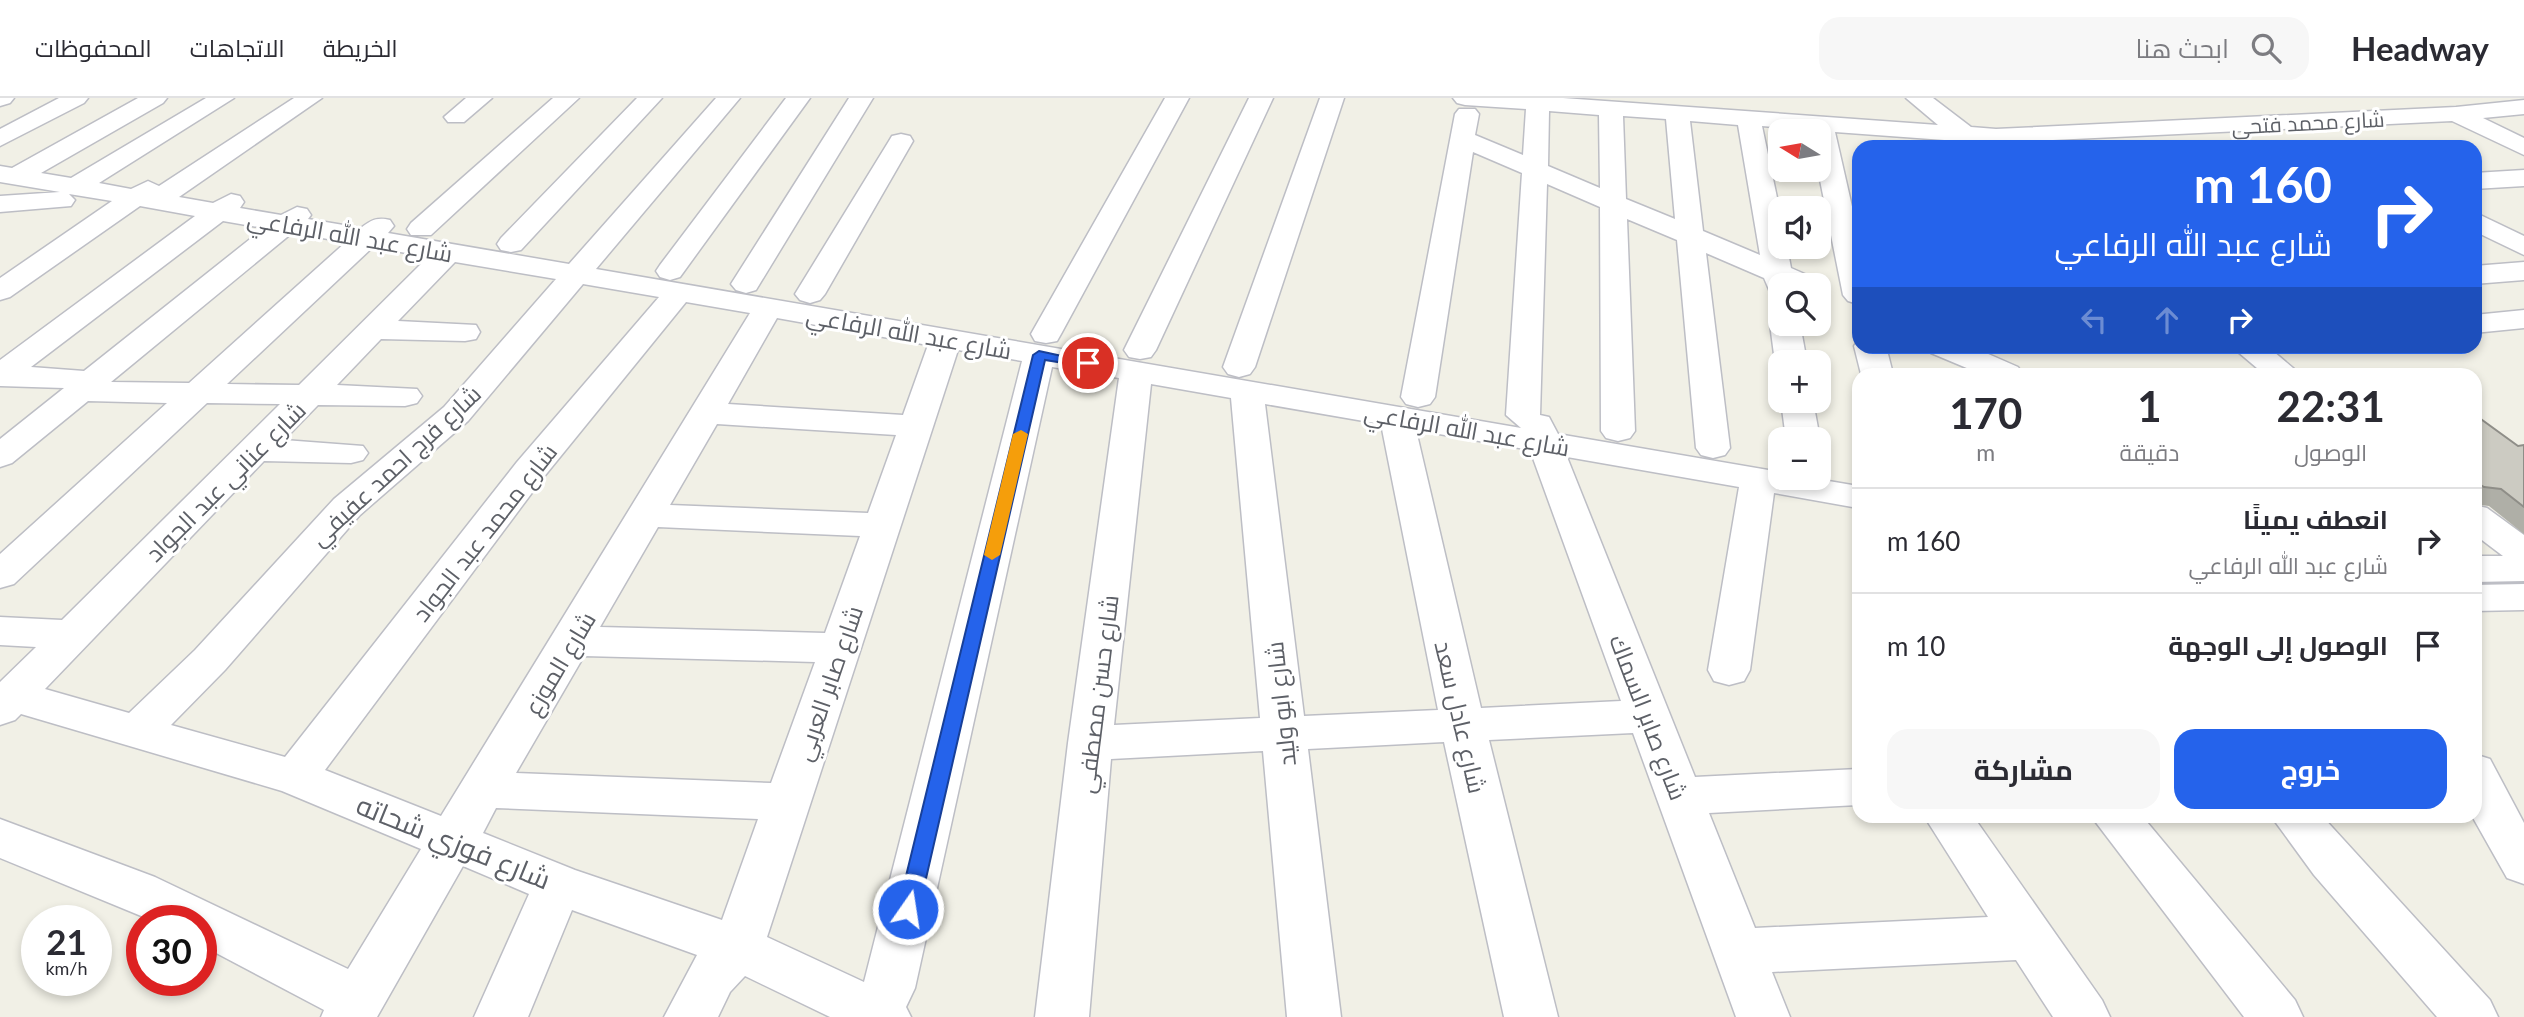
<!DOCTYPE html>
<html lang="ar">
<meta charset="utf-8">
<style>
:root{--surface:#fff;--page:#f7f7f7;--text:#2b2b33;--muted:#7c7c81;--line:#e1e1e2;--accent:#2563eb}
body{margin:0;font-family:Lato,Cairo,sans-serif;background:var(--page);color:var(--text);direction:rtl;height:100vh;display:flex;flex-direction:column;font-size:26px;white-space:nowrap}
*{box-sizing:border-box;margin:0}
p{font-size:23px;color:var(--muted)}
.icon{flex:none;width:38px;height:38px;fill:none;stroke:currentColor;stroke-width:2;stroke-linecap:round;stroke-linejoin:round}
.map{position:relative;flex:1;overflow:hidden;direction:ltr}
.drawer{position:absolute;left:1852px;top:270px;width:630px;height:455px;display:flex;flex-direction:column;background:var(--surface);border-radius:21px;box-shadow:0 4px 10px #0003;direction:rtl}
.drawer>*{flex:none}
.guide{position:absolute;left:1852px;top:42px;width:630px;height:214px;border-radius:21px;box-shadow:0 4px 10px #0003;direction:rtl;background:#2563eb;color:#fff;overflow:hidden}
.needle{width:46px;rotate:281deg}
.buttons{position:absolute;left:1768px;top:21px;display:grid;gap:14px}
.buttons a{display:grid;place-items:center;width:63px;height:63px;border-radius:14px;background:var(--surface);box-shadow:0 4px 10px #0003;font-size:35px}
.speed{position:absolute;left:21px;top:807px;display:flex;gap:14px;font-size:35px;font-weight:700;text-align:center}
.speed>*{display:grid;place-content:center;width:91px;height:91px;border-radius:50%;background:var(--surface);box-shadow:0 4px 10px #0003;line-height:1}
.speed small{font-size:18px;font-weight:400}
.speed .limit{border:10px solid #d22;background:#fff;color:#111}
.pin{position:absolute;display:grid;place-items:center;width:60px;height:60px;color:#fff;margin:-30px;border:4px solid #fff;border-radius:50%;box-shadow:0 2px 7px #0007}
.me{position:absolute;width:77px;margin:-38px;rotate:13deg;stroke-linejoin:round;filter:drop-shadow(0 0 5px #0008)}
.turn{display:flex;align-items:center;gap:24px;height:147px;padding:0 35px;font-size:32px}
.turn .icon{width:91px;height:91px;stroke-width:2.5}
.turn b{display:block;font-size:49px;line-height:60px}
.lanes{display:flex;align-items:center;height:66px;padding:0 35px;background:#0003;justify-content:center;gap:35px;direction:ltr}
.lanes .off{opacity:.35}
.eta{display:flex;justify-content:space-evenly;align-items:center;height:119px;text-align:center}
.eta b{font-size:42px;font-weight:700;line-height:49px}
.primary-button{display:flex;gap:14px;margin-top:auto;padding:14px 35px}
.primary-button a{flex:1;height:80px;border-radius:21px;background:var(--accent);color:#fff;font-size:28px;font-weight:700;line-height:80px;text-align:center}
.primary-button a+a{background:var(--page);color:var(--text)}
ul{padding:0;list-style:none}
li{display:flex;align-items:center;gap:21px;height:105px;padding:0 35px;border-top:2px solid var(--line)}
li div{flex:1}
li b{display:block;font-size:26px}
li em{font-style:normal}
header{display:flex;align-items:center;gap:42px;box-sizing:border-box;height:98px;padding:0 35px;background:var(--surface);border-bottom:2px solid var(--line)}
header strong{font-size:33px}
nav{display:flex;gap:38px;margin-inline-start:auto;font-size:24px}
.search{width:490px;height:63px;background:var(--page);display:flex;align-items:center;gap:18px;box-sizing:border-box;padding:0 24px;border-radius:21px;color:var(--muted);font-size:26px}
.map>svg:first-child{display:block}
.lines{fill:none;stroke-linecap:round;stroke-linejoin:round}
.minor-casing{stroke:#bdbec5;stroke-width:3}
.minor{fill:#fff;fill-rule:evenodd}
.wall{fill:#afafa7}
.building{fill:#cccbc2;stroke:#8f8e88;stroke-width:2}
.route{fill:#2563eb;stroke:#184099;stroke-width:2}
.slow{fill:#f59e0b}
.labels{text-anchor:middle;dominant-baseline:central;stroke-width:6;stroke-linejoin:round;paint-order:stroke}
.far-street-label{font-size:21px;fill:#5d6067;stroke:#fff}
.street-label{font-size:24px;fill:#5d6067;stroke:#fff}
.near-street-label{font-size:28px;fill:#5d6067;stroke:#fff}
</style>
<header>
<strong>Headway</strong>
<div class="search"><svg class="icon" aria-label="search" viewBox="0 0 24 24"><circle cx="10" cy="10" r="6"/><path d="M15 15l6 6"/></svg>ابحث هنا</div>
<nav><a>الخريطة</a><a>الاتجاهات</a><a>المحفوظات</a></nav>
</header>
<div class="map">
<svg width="2524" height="919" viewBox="0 0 2524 919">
<rect width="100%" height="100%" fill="#f1f0e6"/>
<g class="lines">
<g class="minor-casing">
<path id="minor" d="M 0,0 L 14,0 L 10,5 L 0,8 Z
M 59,0 L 88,0 L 84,5 L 0,48 L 0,31 Z
M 138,0 L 167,0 L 163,5 L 41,75 L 71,80 L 206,0 L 234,0 L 99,85 L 131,91 L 148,83 L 159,88 L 294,0 L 322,0 L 179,99 L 213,105 L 231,96 L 240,98 L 244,104 L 240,110 L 281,117 L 297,109 L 307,111 L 311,117 L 308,121 L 361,130 C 371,122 377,119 390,122 L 394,128 L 388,135 L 569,166 L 716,0 L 740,0 L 596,171 L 1521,330 L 1506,317 L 1522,75 L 1473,54 L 1435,299 L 1430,306 L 1418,309 L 1406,306 L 1401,299 L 1455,16 L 1459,11 L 1475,11 L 1479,16 L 1475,37 L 1523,57 L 1526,11 L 1465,7 L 1457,5 L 1453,0 L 1563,0 L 1938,27 L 1906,0 L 1933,0 L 1971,29 L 1996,31 L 2456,9 L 2524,2 L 2524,16 L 2483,20 L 2524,40 L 2524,57 L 2452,23 L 1969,46 L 1958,43 L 1835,34 L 1858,135 L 1858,206 L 1848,203 L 1843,197 L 1818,72 L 1818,33 L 1762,28 L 1780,114 L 1780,149 L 1787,149 L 1791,170 L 1816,181 L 1821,187 L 1818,191 L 1818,187 L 1780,187 L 1780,197 L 1770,194 L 1764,180 L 1706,155 L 1730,350 L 1725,357 L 1713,360 L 1701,357 L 1696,350 L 1677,142 L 1627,121 L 1635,333 L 1630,340 L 1618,343 L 1606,340 L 1601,333 L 1600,109 L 1547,86 L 1540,317 L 1549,319 L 1558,336 L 1780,374 L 1780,380 L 1811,380 L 1858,388 L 1858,410 L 1774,395 L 1750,572 L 1744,583 L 1729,587 L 1714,583 L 1708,572 L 1739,389 L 1567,359 L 1695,679 L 1858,671 L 1858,707 L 1709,715 L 1755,830 L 1988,819 L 1924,718 L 1973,718 L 2102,902 L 2110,919 L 2053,919 L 2016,862 L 1772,874 L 1790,919 L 1736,919 L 1633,635 L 1489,642 L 1558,919 L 1504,919 L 1444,644 L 1308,651 L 1341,919 L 1287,919 L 1263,653 L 1111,661 L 1089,919 L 1035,919 L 1068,645 L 1119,280 L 1052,269 L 915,890 L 906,909 L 911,919 L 830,919 L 745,878 L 730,894 L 718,919 L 664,919 L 697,857 L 572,812 L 528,919 L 474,919 L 529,796 L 463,768 L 377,919 L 321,919 L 324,912 L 201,847 L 201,822 L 151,822 L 0,760 L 0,721 L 155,779 L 348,871 L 421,751 L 282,693 L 21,616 L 15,622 L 0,627 L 0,584 L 36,549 L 0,547 L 0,519 L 62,522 L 280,306 L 207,305 L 14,486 L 0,490 L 0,456 L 167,305 L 88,303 L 12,365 L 0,369 L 0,341 L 64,290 L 0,288 L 0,262 L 195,118 L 140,108 L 10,199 L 0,202 L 0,180 L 112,103 L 69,96 L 75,102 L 71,108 L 0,114 L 0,98 L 60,94 L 0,84 L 0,68 L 12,70 ZM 1549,13 L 1599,17 L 1600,90 L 1548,68 ZM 1623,18 L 1666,21 L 1675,121 L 1626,101 ZM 1690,23 L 1738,27 L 1760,157 L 1703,133 ZM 223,123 L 264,130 L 84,273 L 31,269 ZM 292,135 L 346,144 L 189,285 L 111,284 ZM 373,149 L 428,159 L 299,287 L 227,286 ZM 455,164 L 556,181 L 444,309 L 334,401 L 195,552 L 129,615 L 45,591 L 264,363 L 351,365 L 363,362 L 368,355 L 363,348 L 284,342 L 318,307 L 405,308 L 417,305 L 422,298 L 417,291 L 337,287 L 381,241 L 465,243 L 476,241 L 480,234 L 476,227 L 398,223 ZM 583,186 L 659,199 L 517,364 L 285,659 L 171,627 L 225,572 L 360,417 L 468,323 ZM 686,204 L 750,215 L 441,718 L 325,672 L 543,380 ZM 777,220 L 928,247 L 903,317 L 728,306 ZM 958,252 L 1022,263 L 864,884 L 767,839 ZM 1151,286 L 1231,300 L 1260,620 L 1114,627 ZM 1265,306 L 1381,326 L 1438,612 L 1304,618 ZM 717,326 L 896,337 L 868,415 L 670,407 ZM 1416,332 L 1530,352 L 1621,603 L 1481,610 ZM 658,429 L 860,438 L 825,535 L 600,529 ZM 584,558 L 815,564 L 771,685 L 516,675 ZM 496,710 L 758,721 L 722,822 L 575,772 L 483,735 Z
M 466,0 L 492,0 L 464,24 L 448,24 L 444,19 Z
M 553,0 L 579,0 L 431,137 L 411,137 L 407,131 L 411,125 Z
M 637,0 L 662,0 L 521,152 L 511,154 L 501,152 L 497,146 L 501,140 Z
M 786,0 L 810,0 L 680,179 L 670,182 L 660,179 L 656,173 L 660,167 Z
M 849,0 L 873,0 L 756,192 L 746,195 L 736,192 L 731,186 Z
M 1165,0 L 1189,0 L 1061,236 L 1057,243 L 1046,245 L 1035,243 L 1031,236 Z
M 1249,0 L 1273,0 L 1156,252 L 1151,259 L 1140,261 L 1129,259 L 1124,252 Z
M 1320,0 L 1344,0 L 1255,269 L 1250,276 L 1239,279 L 1228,276 L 1223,269 Z
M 901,36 L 910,38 L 913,43 L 825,196 L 820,202 L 810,205 L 800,202 L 795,196 L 889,43 L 892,38 Z
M 2524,72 L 2524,88 L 2474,91 L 2474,75 Z
M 2474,114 L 2524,138 L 2524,157 L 2474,133 Z
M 2524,164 L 2524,182 L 2474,186 L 2474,168 Z
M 2524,212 L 2524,230 L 2474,235 L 2474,217 Z
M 1780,218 L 1780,226 L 1800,226 L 1807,264 L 1780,264 L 1780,271 L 1775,264 L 1770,226 Z
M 1858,242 L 1858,248 L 1886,248 L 1893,276 L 1861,276 L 1854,248 Z
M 1927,248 L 1970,248 L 2018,269 L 2023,276 L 1981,276 L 1931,255 Z
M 2231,248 L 2267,248 L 2300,276 L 2264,276 Z
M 1781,303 L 1813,303 L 1820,341 L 1818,344 L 1818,341 L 1786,341 Z
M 2474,407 L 2487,410 L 2524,437 L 2524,483 L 2474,484 L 2474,458 L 2503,458 L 2474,436 Z
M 2524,486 L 2524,512 L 2474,513 L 2474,487 Z
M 2474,656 L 2490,661 L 2524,725 L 2524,786 L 2507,780 L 2472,718 Z
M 2091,718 L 2142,718 L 2295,902 L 2303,919 L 2244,919 Z
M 2271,718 L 2322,718 L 2490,902 L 2498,919 L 2437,919 L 2314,777 Z"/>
</g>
<use href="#minor" class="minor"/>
</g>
<path class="wall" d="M 2474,319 L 2518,348 L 2524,347 L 2524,436 L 2489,408 L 2474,406 Z"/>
<path class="building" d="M 2474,319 L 2478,319 L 2518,348 L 2524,347 L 2524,409 L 2501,391 L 2484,389 L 2474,383 Z"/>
<path class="route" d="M 1039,253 L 1094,265 L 1088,269 L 1045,262 L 919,811 L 916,817 L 908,820 L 901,817 L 898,811 L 1033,257 Z"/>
<path class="slow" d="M 1021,332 L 1028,336 L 1000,457 L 992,462 L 984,457 L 1013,336 Z"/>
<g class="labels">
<g class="far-street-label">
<text transform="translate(2308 24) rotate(-3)">شارع محمد فتحي</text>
</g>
<g class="street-label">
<text transform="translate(350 137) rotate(10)">شارع عبد الله الرفاعي</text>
<text transform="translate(909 234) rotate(10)">شارع عبد الله الرفاعي</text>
<text transform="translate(1467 331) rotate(10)">شارع عبد الله الرفاعي</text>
<text transform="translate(395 367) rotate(-43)">شارع فرج احمد عفيفي</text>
<text transform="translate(225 383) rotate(-45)">شارع عناني عبد الجواد</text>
<text transform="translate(484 434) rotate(-52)">شارع محمد عبد الجواد</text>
<text transform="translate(559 565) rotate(-59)">شارع الموزع</text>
<text transform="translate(828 585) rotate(-71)">شارع صابر العربي</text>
<text transform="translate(1097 596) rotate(-83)">شارع حسن مصطفي</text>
<text transform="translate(1280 606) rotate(-96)">شارع ابو وليد</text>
<text transform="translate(1461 619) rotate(77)">شارع عادل سعد</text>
<text transform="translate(1649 619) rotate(69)">شارع صابر السماك</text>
</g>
<g class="near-street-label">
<text transform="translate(454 743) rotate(22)">شارع فوزي شحاته</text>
</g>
</g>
</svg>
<div class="buttons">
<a><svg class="needle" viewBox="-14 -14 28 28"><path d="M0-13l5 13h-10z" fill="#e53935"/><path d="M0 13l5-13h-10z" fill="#7c7c81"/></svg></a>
<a><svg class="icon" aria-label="sound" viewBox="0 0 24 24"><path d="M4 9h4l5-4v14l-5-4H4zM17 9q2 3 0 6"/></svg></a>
<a><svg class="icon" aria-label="search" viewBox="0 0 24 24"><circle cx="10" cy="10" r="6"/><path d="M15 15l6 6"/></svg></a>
<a>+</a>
<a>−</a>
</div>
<div class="speed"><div>21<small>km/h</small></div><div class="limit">30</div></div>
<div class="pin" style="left:1088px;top:265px;background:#d93025"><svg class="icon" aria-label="arrive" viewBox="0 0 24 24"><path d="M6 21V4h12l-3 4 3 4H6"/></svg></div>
<svg class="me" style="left:908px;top:811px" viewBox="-20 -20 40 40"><circle r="17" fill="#2563eb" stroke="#fff" stroke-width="3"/><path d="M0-11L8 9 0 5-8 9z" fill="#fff"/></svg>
<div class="guide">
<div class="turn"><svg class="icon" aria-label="right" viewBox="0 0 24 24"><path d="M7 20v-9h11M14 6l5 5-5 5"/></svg><div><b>160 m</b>شارع عبد الله الرفاعي</div></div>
<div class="lanes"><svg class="icon off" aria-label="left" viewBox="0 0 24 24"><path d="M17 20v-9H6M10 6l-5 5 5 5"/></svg><svg class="icon off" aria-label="ahead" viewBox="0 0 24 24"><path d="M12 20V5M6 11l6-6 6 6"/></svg><svg class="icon" aria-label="right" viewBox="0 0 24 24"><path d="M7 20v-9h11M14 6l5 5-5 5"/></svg></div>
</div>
<section class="drawer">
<div class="eta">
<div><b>22:31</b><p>الوصول</p></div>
<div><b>1</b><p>دقيقة</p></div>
<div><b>170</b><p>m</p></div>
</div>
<ul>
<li><svg class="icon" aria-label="right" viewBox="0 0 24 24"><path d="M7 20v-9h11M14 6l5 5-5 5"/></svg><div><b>انعطف يمينًا</b><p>شارع عبد الله الرفاعي</p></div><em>160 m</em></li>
<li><svg class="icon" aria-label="arrive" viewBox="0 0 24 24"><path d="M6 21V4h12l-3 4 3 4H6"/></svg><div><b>الوصول إلى الوجهة</b></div><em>10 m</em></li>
</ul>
<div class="primary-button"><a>خروج</a><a>مشاركة</a></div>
</section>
</div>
